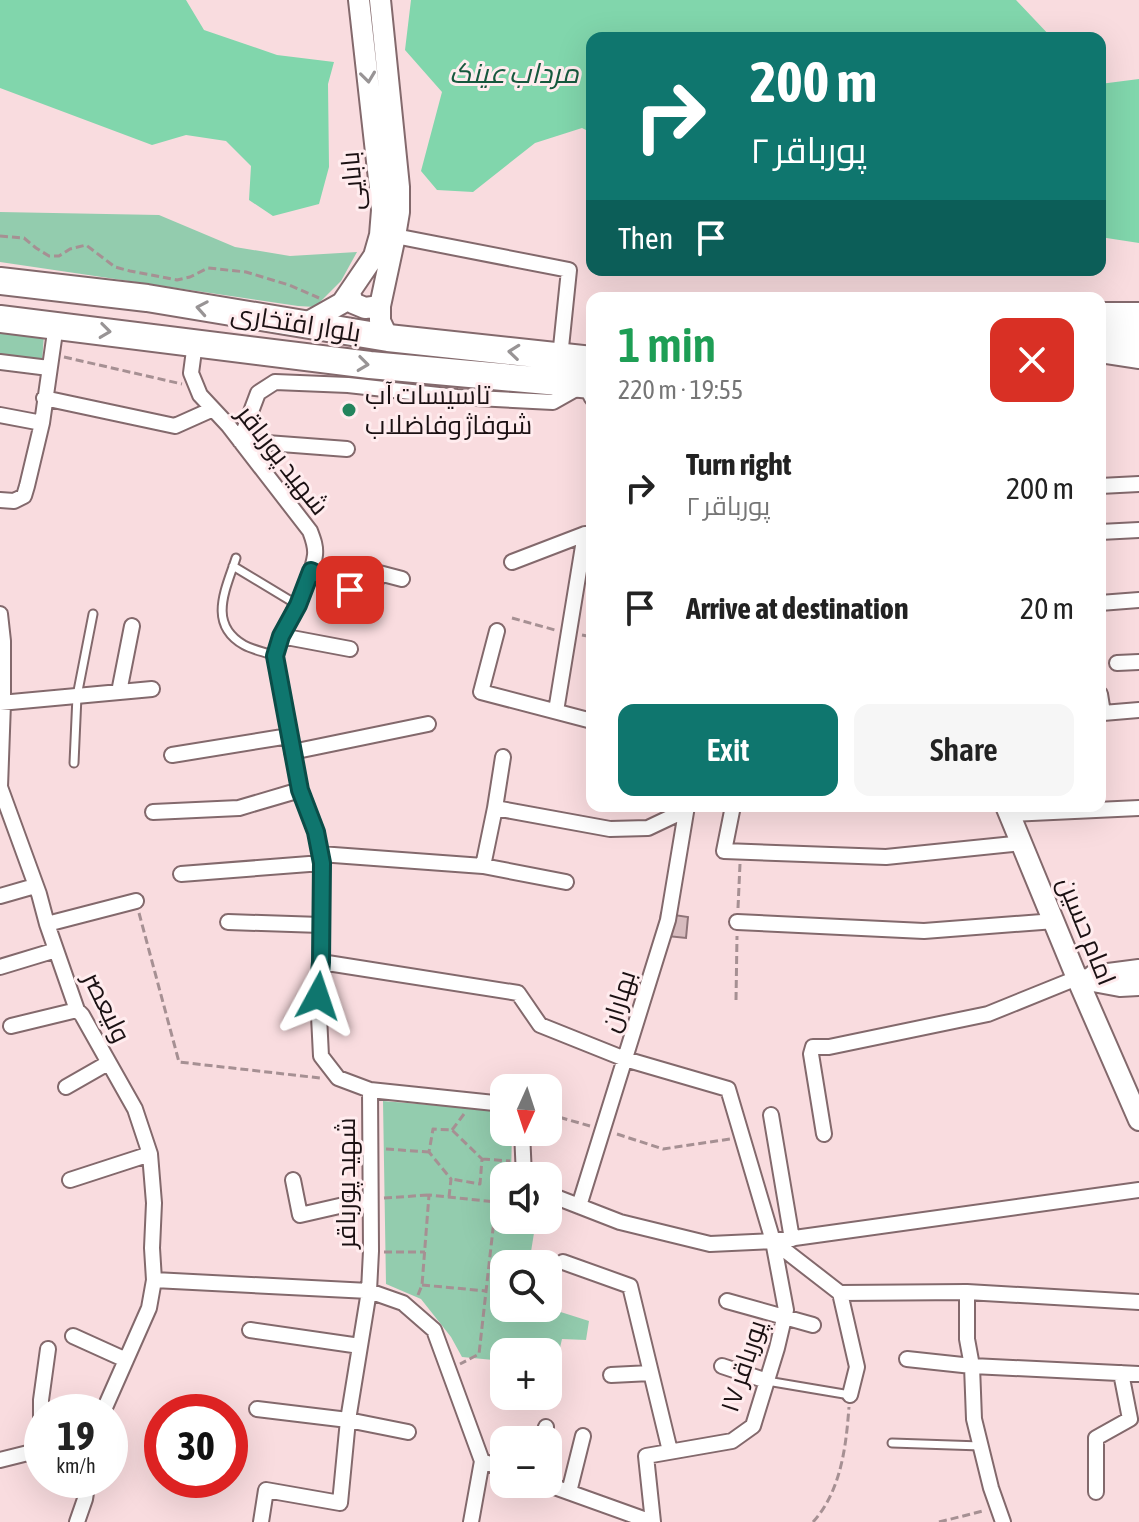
<!DOCTYPE html>
<meta charset="utf-8">
<style>
:root{--surface:#fff;--page:#f6f6f6;--text:#222;--muted:#767676;--accent:#0f766e}
body{margin:0;font-family:"Asap Condensed",Cairo,sans-serif;background:var(--page);color:var(--text);height:100vh;display:flex;flex-direction:column;font-size:30px;white-space:nowrap}
*{box-sizing:border-box;margin:0}
p{font-size:26px;color:var(--muted)}
.icon{flex:none;width:44px;height:44px;fill:none;stroke:currentColor;stroke-width:2;stroke-linecap:round;stroke-linejoin:round}
.map{position:relative;flex:1;overflow:hidden}
.drawer{position:absolute;left:586px;top:292px;width:520px;height:520px;display:flex;flex-direction:column;background:var(--surface);border-radius:16px;box-shadow:0 8px 32px #0002}
.drawer>*{flex:none}
.top-card{position:absolute;left:586px;top:32px;width:520px;height:244px;border-radius:16px;box-shadow:0 8px 32px #0002;background:#0f766e;color:#fff;overflow:hidden}
.needle{width:52px;rotate:183deg}
.controls{position:absolute;left:490px;top:1074px;display:grid;gap:16px}
.controls a{display:grid;place-items:center;width:72px;height:72px;border-radius:16px;background:var(--surface);box-shadow:0 8px 32px #0002;font-size:40px}
.speed{position:absolute;left:24px;top:1394px;display:flex;gap:16px;font-size:40px;font-weight:700;text-align:center}
.speed>*{display:grid;place-content:center;width:104px;height:104px;border-radius:50%;background:var(--surface);box-shadow:0 8px 32px #0002;line-height:1}
.speed small{font-size:20px;font-weight:400}
.speed .limit{border:12px solid #d22;background:#fff;color:#111}
.pin{position:absolute;display:grid;place-items:center;width:68px;height:68px;color:#fff;margin:-34px;border-radius:16px;box-shadow:0 4px 12px #0006}
.me{position:absolute;width:88px;margin:-44px;rotate:5deg;stroke-linejoin:round;filter:drop-shadow(0 0 6px #0008)}
.turn{display:flex;align-items:center;gap:28px;height:168px;padding:0 32px;font-size:36px}
.turn .icon{width:104px;height:104px;stroke-width:2.5}
.turn b{display:block;font-size:56px;line-height:68px}
.then{display:flex;align-items:center;height:76px;padding:0 32px;background:#0003;gap:16px;font-size:30px}
.round{display:grid;place-items:center;flex:none;width:84px;height:84px;border-radius:16px;background:var(--page)}
.headline{display:flex;align-items:center;justify-content:space-between;height:136px;padding:0 32px}
h1{font-size:48px;font-weight:600;line-height:60px;color:#1e9e55}
.action{display:flex;gap:16px;margin-top:auto;padding:16px 32px}
.action a{flex:1;height:92px;border-radius:16px;background:var(--accent);color:#fff;font-size:32px;font-weight:600;line-height:92px;text-align:center}
.action a+a{background:var(--page);color:var(--text)}
ul{padding:0;list-style:none}
li{display:flex;align-items:center;gap:24px;height:120px;padding:0 32px}
li div{flex:1}
li b{display:block;font-size:30px}
li em{font-style:normal}
.map>svg:first-child{display:block}
.green{fill:#93ccae}
.water{fill:#81d6ac}
.building{fill:#d7bbbe;stroke:#8e7478;stroke-width:2}
.lines{fill:none;stroke-linecap:round;stroke-linejoin:round}
.lane-casing{stroke:#83696c;stroke-width:11}
.street-casing{stroke:#83696c;stroke-width:18}
.secondary-casing{stroke:#83696c;stroke-width:24}
.highway-casing{stroke:#83696c;stroke-width:30}
.path{stroke:#a69093;stroke-width:3;stroke-dasharray:8 4;stroke-linecap:butt}
.lane{stroke:#fff;stroke-width:7}
.street{stroke:#fff;stroke-width:14}
.secondary{stroke:#fff;stroke-width:20}
.highway{stroke:#fff;stroke-width:26}
.oneway{stroke:#989495}
.route-casing{stroke:#0a4d48;stroke-width:20}
.route{stroke:#0f766e;stroke-width:14}
.poi-dot{fill:#23845d;stroke:#ffecee;stroke-width:3}
.labels{text-anchor:middle;dominant-baseline:central;stroke-width:6;stroke-linejoin:round;paint-order:stroke}
.street-label{font-size:26px;fill:#1b1113;stroke:#ffecee}
.poi-label{font-size:26px;fill:#1b1113;stroke:#ffecee;text-anchor:start}
.water-label{font-size:28px;font-style:italic;fill:#16583d;stroke:#ffecee}
</style>
<div class="map">
<svg width="1139" height="1522" viewBox="0 0 1139 1522">
<rect width="100%" height="100%" fill="#f9dcdf"/>
<path class="green" d="M 0,212 L 159,215 L 235,247 L 290,256 L 357,252 L 341,281 L 315,307 L 298,306 L 0,262 Z
M 0,328 L 44,334 L 42,363 L 0,359 Z
M 383,1101 L 504,1111 L 504,1132 L 512,1132 L 511,1176 L 504,1176 L 504,1220 L 519,1220 L 518,1224 L 534,1233 L 529,1264 L 504,1264 L 504,1308 L 548,1308 L 589,1321 L 586,1340 L 562,1339 L 556,1365 L 548,1364 L 548,1352 L 504,1352 L 504,1361 L 462,1357 L 451,1337 L 421,1299 L 386,1284 Z"/>
<path class="water" d="M 0,0 L 186,0 L 204,30 L 277,55 L 334,62 L 328,84 L 329,167 L 319,204 L 273,216 L 249,200 L 251,166 L 226,141 L 186,135 L 152,145 L 0,88 Z
M 411,0 L 1016,0 L 1052,38 L 592,38 L 592,133 L 582,128 L 535,143 L 473,192 L 437,190 L 421,171 L 442,92 L 405,50 Z
M 1139,79 L 1139,243 L 1100,237 L 1100,84 Z"/>
<path class="building" d="M 661,913 L 688,917 L 686,938 L 658,935 Z"/>
<g class="lines">
<g class="lane-casing">
<path id="lane" d="M 236,558 C 226,589 207,624 244,645 C 253,650 265,652 275,656
M 233,566 L 296,604
M 74,763 L 77,696 L 93,614
M 767,1381 L 850,1395
M 892,1443 L 981,1446"/>
</g>
<g class="street-casing">
<path id="street" d="M 395,236 L 569,270 L 560,357
M 195,343 L 191,373 L 200,395 L 228,425 L 310,531 C 313,539 316,546 315,555 C 314,564 311,572 308,580 C 298,606 283,629 275,656 L 300,790 L 316,832 L 322,863 L 321,962 L 318,996 L 321,1056 L 338,1078 L 370,1090 L 371,1251 L 369,1291 L 348,1420 L 340,1503 L 266,1490 L 261,1522
M 1100,355 L 1139,361
M 0,362 L 49,368
M 44,398 L 175,426 L 213,409
M 0,415 L 42,423
M 347,449 L 240,441 L 258,393 L 275,382 L 348,385 L 457,397 L 553,402 L 585,384 L 592,398
M 1100,486 L 1139,484
M 0,500 L 14,501 L 24,496 L 27,486 L 42,423 L 56,325
M 1100,532 L 1139,530
M 512,562 L 585,534 L 592,534
M 311,571 L 369,600 L 379,573 L 402,579
M 1100,603 L 1139,600
M 0,614 L 3,641 L 3,703 L 0,787 L 39,894 L 47,924 L 77,1010 L 82,1015 L 135,1109 L 150,1154 L 154,1203 L 152,1248 L 154,1280 L 149,1308 L 103,1412
M 497,631 L 481,692 L 592,721
M 281,636 L 350,649
M 1117,663 L 1139,662
M 119,692 L 132,626
M 1100,694 L 1103,713 L 1139,710
M 0,703 L 152,689
M 556,711 L 585,534
M 292,752 L 428,724
M 172,755 L 289,736
M 503,757 L 495,808 L 610,829 L 648,828 L 686,810
M 733,806 L 724,851 L 886,857 L 1023,843
M 153,812 L 239,808 L 300,790
M 1010,814 L 1139,808
M 320,854 L 483,866 L 566,882
M 483,866 L 495,808
M 181,874 L 322,863
M 0,896 L 35,886
M 228,922 L 321,925
M 737,922 L 924,931 L 1055,921
M 47,924 L 136,901
M 321,962 L 518,993 L 540,1025 L 625,1059 L 728,1089 L 773,1241 L 786,1310 L 777,1348 L 753,1426 L 732,1441 L 646,1456 L 653,1522
M 0,967 L 56,950
M 11,1026 L 77,1010
M 66,1087 L 108,1063
M 370,1090 L 504,1104
M 771,1115 L 792,1239
M 522,1132 L 524,1176
M 824,1134 L 811,1054 L 813,1047 L 829,1047 L 988,1014 L 1077,978
M 70,1180 L 150,1154
M 293,1180 L 300,1215 L 370,1199
M 548,1194 L 620,1222 L 710,1244 L 773,1241 L 1139,1190
M 579,1206 L 668,920 L 687,806
M 773,1241 L 840,1293 L 857,1367 L 850,1395
M 563,1262 L 630,1286 L 670,1451
M 154,1280 L 369,1291 L 403,1303 L 434,1330 L 482,1461 L 504,1469
M 967,1292 L 967,1339 L 972,1366 L 974,1419 L 991,1488 L 1003,1522
M 840,1293 L 967,1292 L 1139,1302
M 727,1301 L 813,1325
M 250,1330 L 360,1346
M 73,1336 L 126,1360
M 907,1359 L 972,1366 L 1139,1374
M 722,1366 L 767,1381
M 611,1375 L 651,1373
M 257,1409 L 348,1420 L 408,1432
M 542,1440 L 546,1427
M 41,1447 L 41,1400 L 48,1349
M 0,1460 L 28,1453 L 42,1447
M 546,1484 L 652,1522
M 569,1492 L 583,1436
M 1096,1492 L 1096,1438 L 1130,1419 L 1121,1373
M 77,1522 L 85,1499 L 88,1480
M 471,1522 L 482,1461"/>
</g>
<g class="secondary-casing">
<path id="secondary" d="M 380,0 L 399,187 L 399,212 L 395,236 L 380,306 L 380,321 L 388,338
M 350,293 L 353,303 L 365,308 L 380,306
M 303,325 L 342,303 L 374,256 L 380,235 L 382,210 L 380,188 L 359,0
M 1006,806 L 1077,978 L 1139,1120
M 1093,976 L 1139,970
M 1077,978 L 1120,986 L 1139,985"/>
</g>
<g class="highway-casing">
<path id="highway" d="M 0,281 L 147,298 L 388,338 L 592,360
M 1100,316 L 1139,316
M 0,319 L 370,365 L 592,385
M 1100,342 L 1139,342"/>
</g>
<path class="path" d="M 0,236 L 24,238 L 36,248 L 49,256 L 59,256 L 70,249 L 86,245 L 115,267 L 130,271 L 177,280 L 190,277 L 208,268 L 246,272 L 289,285 L 319,298
M 64,357 L 182,384
M 512,618 L 555,630
M 582,635 L 592,637
M 738,908 L 740,864
M 139,913 L 179,1062 L 320,1078
M 736,1000 L 737,936
M 548,1114 L 590,1126
M 452,1130 L 464,1114
M 617,1134 L 663,1149 L 730,1139
M 386,1149 L 429,1152
M 482,1159 L 510,1161
M 449,1197 L 451,1179 L 429,1152 L 433,1129 L 452,1130 L 482,1159 L 480,1184 L 451,1179
M 384,1198 L 429,1195
M 384,1252 L 425,1252
M 422,1285 L 486,1291
M 418,1295 L 422,1285 L 429,1195 L 496,1202 L 479,1354 L 460,1364
M 813,1522 C 841,1491 846,1447 849,1407
M 939,1522 L 983,1511"/>
<use href="#lane" class="lane"/>
<use href="#street" class="street"/>
<use href="#secondary" class="secondary"/>
<use href="#highway" class="highway"/>
</g>
<defs><path id="oneway-chevron" d="M-2-3.5L2.5 0L-2 3.5" fill="none" stroke-width="1.6" stroke-linecap="round" stroke-linejoin="round" transform="scale(2)"/></defs>
<g class="oneway">
<use href="#oneway-chevron" transform="translate(368 77) rotate(83)"/>
<use href="#oneway-chevron" transform="translate(202 308) rotate(-170)"/>
<use href="#oneway-chevron" transform="translate(105 331) rotate(7)"/>
<use href="#oneway-chevron" transform="translate(514 352) rotate(-174)"/>
<use href="#oneway-chevron" transform="translate(363 364) rotate(7)"/>
</g>
<g class="lines">
<g class="route-casing">
<path id="route" d="M 318,996 L 321,962 L 322,863 L 316,832 L 300,790 L 275,656 L 281,636 L 298,605 L 311,571 L 350,590"/>
</g>
<use href="#route" class="route"/>
</g>
<circle class="poi-dot" cx="349" cy="410" r="8"/>
<g class="labels">
<g class="street-label">
<text transform="translate(352 181) rotate(-95)">بابایی</text>
<text transform="translate(296 323) rotate(9)">بلوار افتخاری</text>
<text transform="translate(283 460) rotate(52)">شهید پورباقر</text>
<text transform="translate(1087 931) rotate(68)">امام حسین</text>
<text transform="translate(618 1001) rotate(-73)">بهاران</text>
<text transform="translate(107 1007) rotate(64)">ولیعصر</text>
<text transform="translate(346 1183) rotate(-90)">شهید پورباقر</text>
<text transform="translate(743 1366) rotate(-72)">پورباقر ۱۷</text>
</g>
<g class="poi-label">
<text x="365" y="395">تاسیسات آب<tspan x="365" dy="30">شوفاژ وفاضلاب</tspan></text>
</g>
<g class="water-label">
<text x="514" y="73">مرداب عینک</text>
</g>
</g>
</svg>
<div class="controls">
<a><svg class="needle" viewBox="-14 -14 28 28"><path d="M0-13l5 13h-10z" fill="#e53935"/><path d="M0 13l5-13h-10z" fill="#767676"/></svg></a>
<a><svg class="icon" aria-label="sound" viewBox="0 0 24 24"><path d="M4 9h4l5-4v14l-5-4H4zM17 9q2 3 0 6"/></svg></a>
<a><svg class="icon" aria-label="search" viewBox="0 0 24 24"><circle cx="10" cy="10" r="6"/><path d="M15 15l6 6"/></svg></a>
<a>+</a>
<a>−</a>
</div>
<div class="speed"><div>19<small>km/h</small></div><div class="limit">30</div></div>
<div class="pin" style="left:350px;top:590px;background:#d93025"><svg class="icon" aria-label="arrive" viewBox="0 0 24 24"><path d="M6 21V4h12l-3 4 3 4H6"/></svg></div>
<svg class="me" style="left:318px;top:996px" viewBox="-20 -20 40 40"><path d="M0-17L14 15 0 8-14 15z" fill="#0f766e" stroke="#fff" stroke-width="4"/></svg>
<div class="top-card">
<div class="turn"><svg class="icon" aria-label="right" viewBox="0 0 24 24"><path d="M7 20v-9h11M14 6l5 5-5 5"/></svg><div><b>200 m</b>پورباقر ۲</div></div>
<div class="then">Then<svg class="icon" aria-label="arrive" viewBox="0 0 24 24"><path d="M6 21V4h12l-3 4 3 4H6"/></svg></div>
</div>
<section class="drawer">
<div class="headline"><div><h1>1 min</h1><p>220 m · 19:55</p></div><a class="round" style="background:#d93025;color:#fff"><svg class="icon" aria-label="close" viewBox="0 0 24 24"><path d="M6 6l12 12M18 6L6 18"/></svg></a></div>
<ul>
<li><svg class="icon" aria-label="right" viewBox="0 0 24 24"><path d="M7 20v-9h11M14 6l5 5-5 5"/></svg><div><b>Turn right</b><p>پورباقر ۲</p></div><em>200 m</em></li>
<li><svg class="icon" aria-label="arrive" viewBox="0 0 24 24"><path d="M6 21V4h12l-3 4 3 4H6"/></svg><div><b>Arrive at destination</b></div><em>20 m</em></li>
</ul>
<div class="action"><a>Exit</a><a>Share</a></div>
</section>
</div>
